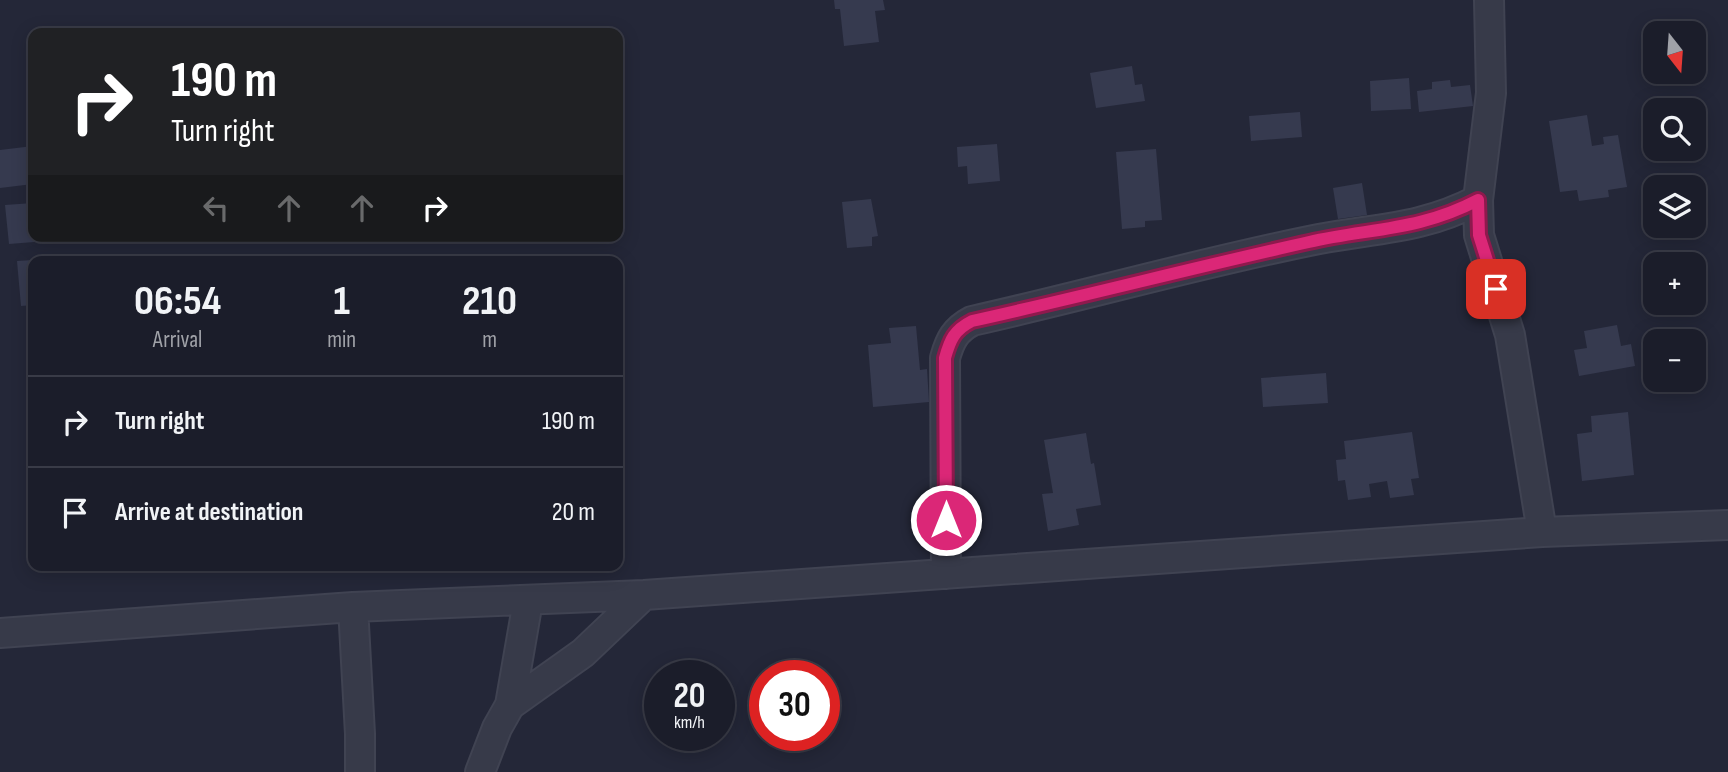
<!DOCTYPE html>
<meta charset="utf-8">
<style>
:root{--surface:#1b1d2a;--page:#242632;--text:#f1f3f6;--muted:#a0a2a8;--line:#393b47}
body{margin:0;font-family:"Sofia Sans Condensed",sans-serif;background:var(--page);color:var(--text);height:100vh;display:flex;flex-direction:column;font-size:26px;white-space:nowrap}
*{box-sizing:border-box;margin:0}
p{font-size:23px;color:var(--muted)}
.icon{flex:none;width:38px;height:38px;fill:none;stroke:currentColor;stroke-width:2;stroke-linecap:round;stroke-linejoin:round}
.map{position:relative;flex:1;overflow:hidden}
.drawer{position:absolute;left:28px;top:256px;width:595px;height:315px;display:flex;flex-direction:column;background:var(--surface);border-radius:14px;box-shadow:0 4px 18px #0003,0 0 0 2px var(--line)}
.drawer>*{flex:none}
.hud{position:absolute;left:28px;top:28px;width:595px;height:214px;border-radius:14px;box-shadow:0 4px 18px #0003,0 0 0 2px var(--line);background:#202124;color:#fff;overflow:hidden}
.needle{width:46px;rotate:163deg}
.tools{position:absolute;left:1643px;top:21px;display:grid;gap:14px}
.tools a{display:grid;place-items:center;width:63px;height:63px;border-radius:14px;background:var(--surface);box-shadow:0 4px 18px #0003,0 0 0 2px var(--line);font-size:35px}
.speed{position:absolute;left:644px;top:660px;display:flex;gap:14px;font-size:35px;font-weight:700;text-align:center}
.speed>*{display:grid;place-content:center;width:91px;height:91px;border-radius:50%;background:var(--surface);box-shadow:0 4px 18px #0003,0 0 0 2px var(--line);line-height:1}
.speed small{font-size:18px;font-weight:400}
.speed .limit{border:10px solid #d22;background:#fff;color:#111}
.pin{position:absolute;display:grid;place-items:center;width:60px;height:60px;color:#fff;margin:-30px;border-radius:14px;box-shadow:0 4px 10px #0006}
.me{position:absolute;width:77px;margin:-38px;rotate:0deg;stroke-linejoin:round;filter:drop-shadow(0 0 5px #0008)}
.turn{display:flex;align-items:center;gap:24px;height:147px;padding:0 28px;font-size:32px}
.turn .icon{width:91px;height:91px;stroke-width:2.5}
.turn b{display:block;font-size:49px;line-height:60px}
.lanes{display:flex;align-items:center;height:66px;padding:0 28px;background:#0003;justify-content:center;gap:35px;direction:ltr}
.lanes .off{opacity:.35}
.eta{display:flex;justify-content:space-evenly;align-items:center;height:119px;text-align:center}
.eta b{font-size:42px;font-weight:700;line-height:49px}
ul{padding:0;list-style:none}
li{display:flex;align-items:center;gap:21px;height:91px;padding:0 28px;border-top:2px solid var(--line)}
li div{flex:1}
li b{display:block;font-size:26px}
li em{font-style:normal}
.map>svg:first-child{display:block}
.building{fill:#363a4f}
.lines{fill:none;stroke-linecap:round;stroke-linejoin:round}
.minor-casing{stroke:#404352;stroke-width:32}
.minor{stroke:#373a49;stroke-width:28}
.route-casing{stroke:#8e194d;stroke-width:18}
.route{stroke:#db2777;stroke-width:12}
</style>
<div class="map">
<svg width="1728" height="772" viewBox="0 0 1728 772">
<rect width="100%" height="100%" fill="#242738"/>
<path class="building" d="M 834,0 L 883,0 L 885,10 L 875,11 L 879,42 L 844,46 L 840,9 L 835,9 Z
M 103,27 L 103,33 L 62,33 L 62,31 Z
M 1132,66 L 1135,85 L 1142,84 L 1145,101 L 1096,108 L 1090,73 Z
M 1409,78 L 1411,109 L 1371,111 L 1370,81 Z
M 1450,80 L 1451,87 L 1470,85 L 1473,106 L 1419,112 L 1417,91 L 1432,89 L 1432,82 Z
M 1300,112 L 1302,137 L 1251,141 L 1249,116 Z
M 1587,115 L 1592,146 L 1604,144 L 1603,137 L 1618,135 L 1627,187 L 1608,190 L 1609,197 L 1579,201 L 1577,190 L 1560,192 L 1549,121 Z
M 997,144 L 1000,181 L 968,184 L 967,166 L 958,167 L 957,147 Z
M 33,146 L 33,184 L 0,188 L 0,150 Z
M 1156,149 L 1162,220 L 1145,221 L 1145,227 L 1122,229 L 1116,152 Z
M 1362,183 L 1367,215 L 1338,219 L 1333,188 Z
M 871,199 L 878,236 L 872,237 L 872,246 L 847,248 L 842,202 Z
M 33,203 L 33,236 L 72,236 L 72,239 L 9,244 L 5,205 Z
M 82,255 L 82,261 L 41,261 L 41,259 Z
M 33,260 L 33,305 L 21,306 L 17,261 Z
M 1617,325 L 1621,346 L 1631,344 L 1635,366 L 1579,376 L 1574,350 L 1587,348 L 1584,331 Z
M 916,326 L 920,370 L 927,369 L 929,402 L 873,407 L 868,345 L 891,343 L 889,328 Z
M 1326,373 L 1328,403 L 1263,407 L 1261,378 Z
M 618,383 L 620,383 L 622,409 L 618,410 Z
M 1628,412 L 1634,475 L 1582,481 L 1577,434 L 1592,432 L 1591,416 Z
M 1412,432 L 1419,478 L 1411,479 L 1414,495 L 1390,498 L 1387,481 L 1369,484 L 1371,497 L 1348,500 L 1345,480 L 1338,481 L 1336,460 L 1346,459 L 1344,441 Z
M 1086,433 L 1091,464 L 1094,463 L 1101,505 L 1076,509 L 1079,525 L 1048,531 L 1042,494 L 1053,493 L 1044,440 Z"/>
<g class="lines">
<g class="minor-casing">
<path id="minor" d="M 1489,0 L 1491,93 L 1478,200 L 1479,235 L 1510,335 L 1542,532
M 946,574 L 945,358 C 950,340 955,330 972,321 C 1088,295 1203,262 1319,239 C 1378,228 1422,229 1478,200
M 353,607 L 360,734 L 360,772
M 0,633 L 353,607 L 644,595 L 1542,532 L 1728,525
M 510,705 L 583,653 L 644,595
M 480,772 L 497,728 L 510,705 L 528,601"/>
</g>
<use href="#minor" class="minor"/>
</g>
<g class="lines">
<g class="route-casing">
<path id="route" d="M 946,520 L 945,358 C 950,340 954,330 972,321 C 1085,296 1196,267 1309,242 C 1370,228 1419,231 1478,200 L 1479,235 L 1496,289"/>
</g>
<use href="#route" class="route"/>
</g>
</svg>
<div class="tools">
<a><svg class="needle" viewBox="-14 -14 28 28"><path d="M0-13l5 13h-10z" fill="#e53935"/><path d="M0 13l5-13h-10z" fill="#a0a2a8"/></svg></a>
<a><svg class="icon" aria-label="search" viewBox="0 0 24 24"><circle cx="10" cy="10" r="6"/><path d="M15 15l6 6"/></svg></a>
<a><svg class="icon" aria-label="layers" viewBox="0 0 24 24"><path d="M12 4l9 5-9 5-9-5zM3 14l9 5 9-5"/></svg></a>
<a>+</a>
<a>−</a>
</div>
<div class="speed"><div>20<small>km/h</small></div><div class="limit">30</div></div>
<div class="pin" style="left:1496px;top:289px;background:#d93025"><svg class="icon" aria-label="arrive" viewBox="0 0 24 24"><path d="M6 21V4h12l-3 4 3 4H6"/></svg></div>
<svg class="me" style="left:946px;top:520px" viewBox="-20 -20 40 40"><circle r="17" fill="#db2777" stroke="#fff" stroke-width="3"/><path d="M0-11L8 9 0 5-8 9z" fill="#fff"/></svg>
<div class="hud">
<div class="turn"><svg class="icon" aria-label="right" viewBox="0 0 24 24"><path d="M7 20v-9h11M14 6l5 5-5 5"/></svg><div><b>190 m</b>Turn right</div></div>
<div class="lanes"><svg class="icon off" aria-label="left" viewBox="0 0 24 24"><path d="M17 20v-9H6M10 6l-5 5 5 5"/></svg><svg class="icon off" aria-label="ahead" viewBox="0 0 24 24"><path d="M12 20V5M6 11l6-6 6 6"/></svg><svg class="icon off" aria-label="ahead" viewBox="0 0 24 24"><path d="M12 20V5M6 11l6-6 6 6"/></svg><svg class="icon" aria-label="right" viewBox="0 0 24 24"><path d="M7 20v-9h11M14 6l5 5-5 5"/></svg></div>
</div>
<section class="drawer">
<div class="eta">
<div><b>06:54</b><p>Arrival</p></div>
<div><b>1</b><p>min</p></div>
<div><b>210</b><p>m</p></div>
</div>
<ul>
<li><svg class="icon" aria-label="right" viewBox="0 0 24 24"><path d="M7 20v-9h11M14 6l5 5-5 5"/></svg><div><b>Turn right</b></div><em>190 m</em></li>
<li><svg class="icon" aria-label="arrive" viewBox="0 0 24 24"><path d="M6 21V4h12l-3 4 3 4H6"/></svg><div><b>Arrive at destination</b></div><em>20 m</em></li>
</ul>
</section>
</div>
